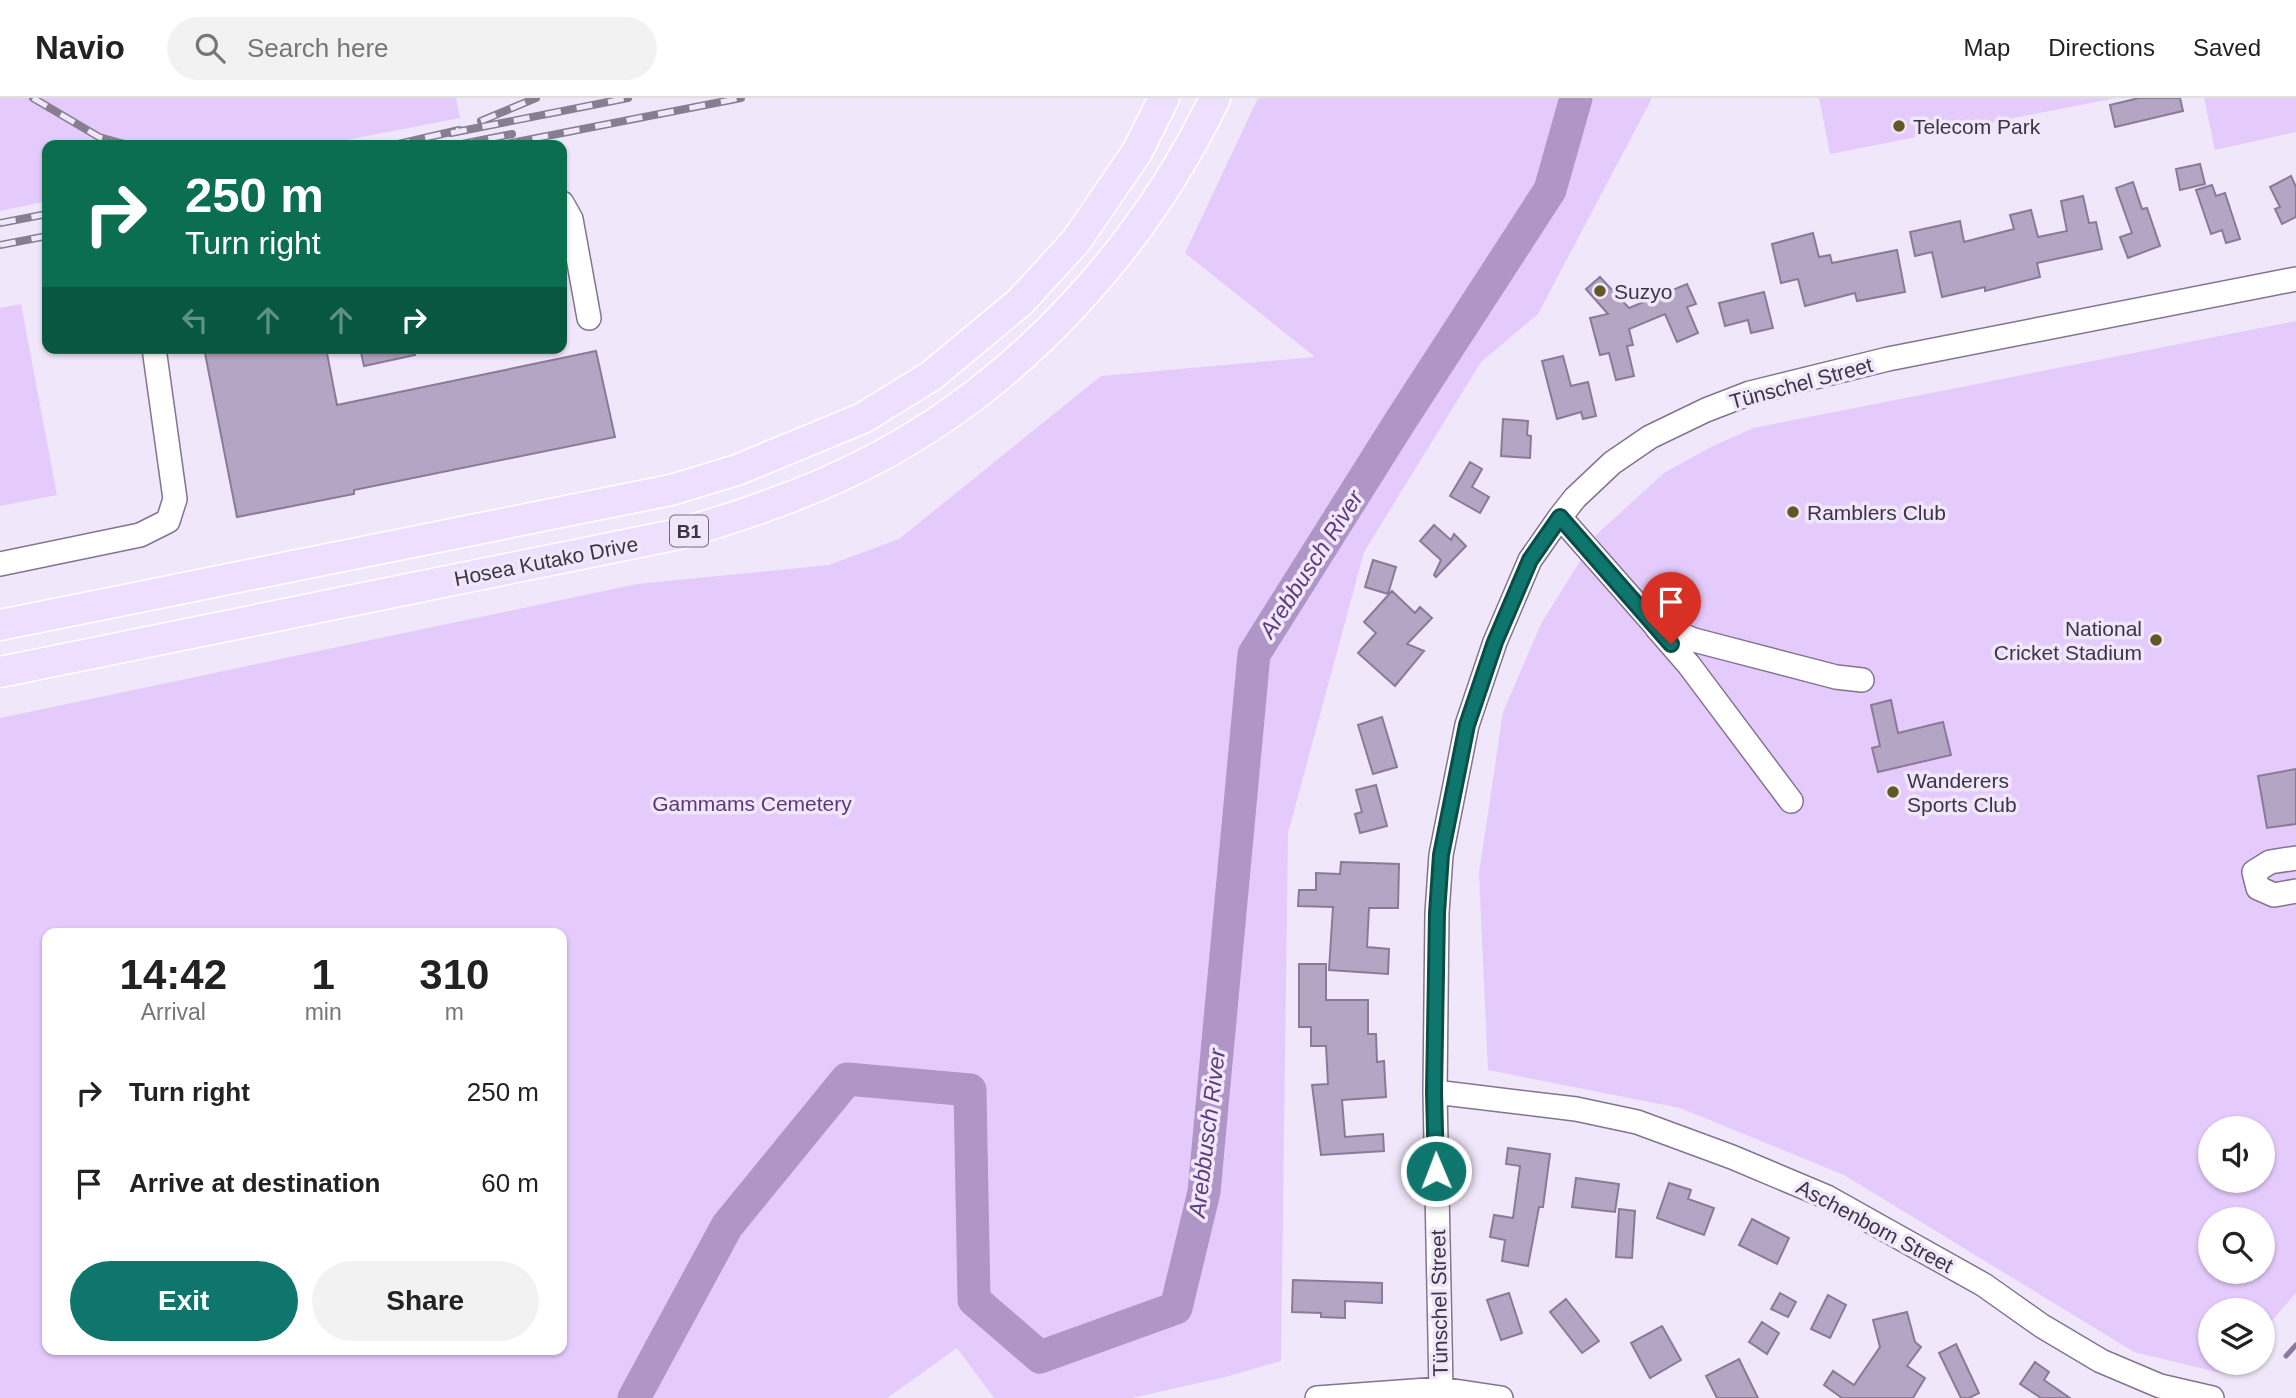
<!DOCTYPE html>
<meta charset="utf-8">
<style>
:root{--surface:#fff;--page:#f2f2f2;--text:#222;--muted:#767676;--line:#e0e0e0;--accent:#0f766e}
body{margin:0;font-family:Helvetica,sans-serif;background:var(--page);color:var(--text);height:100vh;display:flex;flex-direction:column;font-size:26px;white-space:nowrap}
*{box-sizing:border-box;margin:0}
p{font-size:23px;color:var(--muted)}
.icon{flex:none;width:38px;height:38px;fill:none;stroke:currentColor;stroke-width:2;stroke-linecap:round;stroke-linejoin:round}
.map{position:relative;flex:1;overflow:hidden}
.details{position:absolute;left:42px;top:830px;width:525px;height:427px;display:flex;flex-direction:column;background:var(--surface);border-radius:14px;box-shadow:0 2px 5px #0004}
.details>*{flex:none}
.guide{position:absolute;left:42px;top:42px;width:525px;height:214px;border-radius:14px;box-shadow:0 2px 5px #0004;background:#0b6e4f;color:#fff;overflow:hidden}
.controls{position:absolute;left:2198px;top:1018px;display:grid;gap:14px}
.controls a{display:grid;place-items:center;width:77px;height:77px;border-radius:50%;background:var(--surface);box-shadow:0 2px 5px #0004;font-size:35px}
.pin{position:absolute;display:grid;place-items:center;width:60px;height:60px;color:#fff;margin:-72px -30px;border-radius:50% 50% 50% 0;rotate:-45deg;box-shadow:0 0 7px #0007}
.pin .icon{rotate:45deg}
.me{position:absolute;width:77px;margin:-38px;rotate:359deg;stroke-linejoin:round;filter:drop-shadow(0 0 5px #0008)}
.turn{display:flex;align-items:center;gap:24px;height:147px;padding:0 28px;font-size:32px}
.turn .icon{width:91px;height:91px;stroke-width:2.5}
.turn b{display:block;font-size:49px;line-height:60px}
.lanes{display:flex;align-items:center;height:66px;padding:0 28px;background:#0003;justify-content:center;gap:35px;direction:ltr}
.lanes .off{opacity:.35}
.eta{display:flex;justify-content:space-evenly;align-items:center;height:119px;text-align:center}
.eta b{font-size:42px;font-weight:700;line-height:49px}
.primary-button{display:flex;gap:14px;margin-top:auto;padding:14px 28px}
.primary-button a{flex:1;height:80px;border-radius:42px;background:var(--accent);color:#fff;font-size:28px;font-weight:700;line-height:80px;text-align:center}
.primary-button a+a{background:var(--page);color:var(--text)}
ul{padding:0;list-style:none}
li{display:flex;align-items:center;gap:21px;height:91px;padding:0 28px}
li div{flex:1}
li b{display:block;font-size:26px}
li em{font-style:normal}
header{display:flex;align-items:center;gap:42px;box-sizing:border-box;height:98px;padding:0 35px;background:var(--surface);border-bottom:2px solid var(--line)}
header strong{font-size:33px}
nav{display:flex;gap:38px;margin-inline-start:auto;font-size:24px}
.search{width:490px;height:63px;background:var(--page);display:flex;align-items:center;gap:18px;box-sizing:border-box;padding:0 24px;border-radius:38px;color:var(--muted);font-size:26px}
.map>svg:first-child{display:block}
.green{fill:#e5cbfc;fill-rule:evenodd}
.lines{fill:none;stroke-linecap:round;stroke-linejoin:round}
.stream{stroke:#8d799f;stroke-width:5}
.river{stroke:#b096c7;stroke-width:33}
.building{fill:#b5a5c5;stroke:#8a7a98;stroke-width:2}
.minor-casing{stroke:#837391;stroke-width:26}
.major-casing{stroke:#fff;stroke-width:33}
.minor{stroke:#fff;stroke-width:23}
.major{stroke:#efdffe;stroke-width:30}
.rail-casing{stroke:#877e8f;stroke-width:8}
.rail{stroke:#f1e7fb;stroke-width:5;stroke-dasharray:16;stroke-linecap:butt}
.route-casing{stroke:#0a4d48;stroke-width:18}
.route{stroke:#0f766e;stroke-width:12}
.poi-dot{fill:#625824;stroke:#f1e7fb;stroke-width:2.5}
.labels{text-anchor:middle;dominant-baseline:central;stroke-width:7;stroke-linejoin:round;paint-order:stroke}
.shield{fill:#f1e7fb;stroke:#726a7a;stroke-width:2}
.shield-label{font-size:19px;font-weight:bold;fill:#3c3543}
.poi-label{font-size:21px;fill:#3c3543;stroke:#f1e7fb;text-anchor:start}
.street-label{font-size:21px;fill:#3c3543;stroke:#f1e7fb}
.park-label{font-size:21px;fill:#5b3977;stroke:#f1e7fb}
.water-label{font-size:23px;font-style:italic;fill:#5e3c7a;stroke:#f1e7fb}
</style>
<header>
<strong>Navio</strong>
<div class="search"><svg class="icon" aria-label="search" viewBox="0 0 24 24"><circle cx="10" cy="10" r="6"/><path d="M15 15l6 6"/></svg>Search here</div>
<nav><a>Map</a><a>Directions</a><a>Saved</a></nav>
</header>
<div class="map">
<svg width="2296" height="1300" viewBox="0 0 2296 1300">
<rect width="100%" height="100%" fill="#f1e7fb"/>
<path class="green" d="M 0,0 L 456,0 L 460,20 L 321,47 L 47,47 L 47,103 L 0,113 Z
M 1258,0 L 1652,0 L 1538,216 L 1481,264 L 1364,454 L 1288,735 L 1281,1263 L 1225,1279 L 1132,1300 L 994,1300 L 957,1250 L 887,1300 L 0,1300 L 0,620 L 637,486 L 829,467 L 899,441 L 1101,278 L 1315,259 L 1185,155 ZM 47,835 L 562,835 L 562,1251 L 47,1251 Z
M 1819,0 L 2116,0 L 1830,56 Z
M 2204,0 L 2296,0 L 2296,34 L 2215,52 Z
M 21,206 L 57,397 L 0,408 L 0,210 Z
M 2296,223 L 2296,1195 L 2263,1233 L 2263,1213 L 2210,1213 L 2210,1265 L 2235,1265 L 2225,1276 L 2134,1254 L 1844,1077 L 1680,1010 L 1488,972 L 1479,775 L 1503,614 L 1542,524 L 1597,436 L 1664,375 L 1711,349 L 1753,330 ZM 2210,1031 L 2263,1031 L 2263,1083 L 2210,1083 ZM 2210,1122 L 2263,1122 L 2263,1174 L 2210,1174 Z"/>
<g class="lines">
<path class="stream" d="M 2286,1258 L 2296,1247"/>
<path class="river" d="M 634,1300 L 727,1128 L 847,981 L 970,992 L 974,1202 L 1040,1259 L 1176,1210 L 1204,1094 L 1254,556 L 1401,322 L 1550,92 L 1576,0"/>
</g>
<path class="building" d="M 2139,0 L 2180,0 L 2183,13 L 2115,29 L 2110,7 Z
M 2200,66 L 2205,86 L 2180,92 L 2176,71 Z
M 2291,78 L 2296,89 L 2296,119 L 2282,126 L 2275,111 L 2280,109 L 2270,89 Z
M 2133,84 L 2142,111 L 2147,110 L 2160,148 L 2128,160 L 2120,139 L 2132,135 L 2116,90 Z
M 2212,87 L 2216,98 L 2225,95 L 2240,141 L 2226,145 L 2222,132 L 2211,136 L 2196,92 Z
M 2083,98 L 2089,125 L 2096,124 L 2102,151 L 2037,165 L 2040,179 L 1985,193 L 1985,189 L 1942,199 L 1932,154 L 1915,158 L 1910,134 L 1960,123 L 1964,144 L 2014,131 L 2010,117 L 2031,112 L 2038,139 L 2067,133 L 2061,103 Z
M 1813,135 L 1819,159 L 1830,157 L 1832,165 L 1897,152 L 1905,194 L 1857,203 L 1855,195 L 1805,208 L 1798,181 L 1781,185 L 1772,146 Z
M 1600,179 L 1629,210 L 1687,186 L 1696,206 L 1687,209 L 1698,235 L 1677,244 L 1665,216 L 1629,231 L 1633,247 L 1627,248 L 1634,278 L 1616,282 L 1609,255 L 1600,257 L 1590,220 L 1608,216 L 1586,191 Z
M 1764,194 L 1773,230 L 1751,235 L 1748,222 L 1725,228 L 1719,205 Z
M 204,250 L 326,250 L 337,307 L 596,253 L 615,339 L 354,392 L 354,396 L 237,419 Z
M 360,250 L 414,250 L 415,257 L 364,268 Z
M 1563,258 L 1571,288 L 1588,284 L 1596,318 L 1583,321 L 1581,314 L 1557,321 L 1542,263 Z
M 1503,321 L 1528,323 L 1527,337 L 1531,338 L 1530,360 L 1501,358 Z
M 1470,364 L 1482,371 L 1472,389 L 1489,399 L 1480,415 L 1450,398 Z
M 1434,427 L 1451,442 L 1454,436 L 1466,448 L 1436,479 L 1434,477 L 1441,462 L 1420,443 Z
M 1373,462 L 1396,469 L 1388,496 L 1365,489 Z
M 1392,493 L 1415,515 L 1420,509 L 1432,520 L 1407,546 L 1424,553 L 1395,588 L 1358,555 L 1376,535 L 1364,524 Z
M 1891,602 L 1898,635 L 1943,624 L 1951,657 L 1878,674 L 1872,650 L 1880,648 L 1871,607 Z
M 1382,619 L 1397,669 L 1373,676 L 1358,627 Z
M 2296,671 L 2296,726 L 2267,730 L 2258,678 Z
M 1376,687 L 1387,728 L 1360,735 L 1355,716 L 1362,714 L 1356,692 Z
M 1341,764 L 1399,766 L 1398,810 L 1369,810 L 1367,849 L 1389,851 L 1388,876 L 1329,872 L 1333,809 L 1298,808 L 1299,792 L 1316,792 L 1316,775 L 1340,776 Z
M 1299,866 L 1326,866 L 1326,902 L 1368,902 L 1368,936 L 1376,936 L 1377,964 L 1384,963 L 1386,999 L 1342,1002 L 1345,1039 L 1383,1036 L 1384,1053 L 1321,1057 L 1312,987 L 1328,986 L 1326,948 L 1311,948 L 1311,929 L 1299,929 Z
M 1508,1050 L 1550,1056 L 1543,1109 L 1539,1109 L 1528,1168 L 1502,1163 L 1505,1142 L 1490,1139 L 1494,1117 L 1513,1120 L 1520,1068 L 1506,1066 Z
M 1576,1080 L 1619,1086 L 1615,1114 L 1572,1109 Z
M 1669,1085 L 1691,1092 L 1688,1101 L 1714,1110 L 1704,1137 L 1657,1120 Z
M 1619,1111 L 1635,1113 L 1632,1160 L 1616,1159 Z
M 1752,1121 L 1789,1140 L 1777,1166 L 1739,1147 Z
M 1293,1182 L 1382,1185 L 1382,1205 L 1345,1203 L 1345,1220 L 1321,1219 L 1321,1215 L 1292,1214 Z
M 1509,1195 L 1522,1235 L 1501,1242 L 1487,1202 Z
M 1780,1195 L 1796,1204 L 1788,1219 L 1771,1211 Z
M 1828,1197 L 1846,1207 L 1830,1240 L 1811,1231 Z
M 1566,1201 L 1599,1243 L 1582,1255 L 1550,1214 Z
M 1907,1214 L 1915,1244 L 1921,1249 L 1907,1268 L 1925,1280 L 1913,1300 L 1842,1300 L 1824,1287 L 1833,1273 L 1854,1287 L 1880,1249 L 1873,1222 Z
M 1762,1224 L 1779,1235 L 1767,1256 L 1749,1244 Z
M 1662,1228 L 1681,1262 L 1650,1280 L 1631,1245 Z
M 1956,1246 L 1979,1295 L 1969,1300 L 1961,1300 L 1939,1255 Z
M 1739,1261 L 1758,1300 L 1717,1300 L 1706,1278 Z
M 2035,1264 L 2049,1274 L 2044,1282 L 2070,1300 L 2041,1300 L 2020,1286 Z"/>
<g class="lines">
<g class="minor-casing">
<path id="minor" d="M 562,105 L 571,121 L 589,220
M 1560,419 L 1654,526 L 1694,542 L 1836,579 L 1862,582
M 0,466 L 140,437 L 168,423 L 175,401 L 154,250
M 1656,529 L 1689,567 L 1791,703
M 2296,760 L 2270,764 L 2254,774 L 2258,790 L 2274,797 L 2296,793
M 1435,994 L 1576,1011 L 1637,1024 L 1732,1059 L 1827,1099 L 1984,1187 L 2042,1228 L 2101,1263 L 2160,1288 L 2212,1300
M 1441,1291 L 1435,994 L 1437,815 L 1441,757 L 1467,627 L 1495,544 L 1530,462 L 1560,419 L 1575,400 L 1612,365 L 1650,339 L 1706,312 L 1750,295 L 1888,261 L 2296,181
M 1317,1300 L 1441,1291 L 1501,1300"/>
</g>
<g class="major-casing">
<path id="major" d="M 0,527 L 671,392 L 737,372 L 863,320 L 931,278 L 1020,204 L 1076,143 L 1137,54 L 1164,0
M 0,574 L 679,436 C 745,417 810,395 871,363 C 1020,286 1143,150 1215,0"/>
</g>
<use href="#minor" class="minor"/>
<use href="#major" class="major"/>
<g class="rail-casing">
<path id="rail" d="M 33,0 L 99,39 L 128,47
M 481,23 L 536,0
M 451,35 L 628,0
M 394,47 L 459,32
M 457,47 L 512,36
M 501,47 L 741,0
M 0,125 L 47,116
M 0,147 L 47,138"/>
</g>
<use href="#rail" class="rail"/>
</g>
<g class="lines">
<g class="route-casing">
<path id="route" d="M 1436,1073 L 1434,994 L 1437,815 L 1441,757 L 1467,627 L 1495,544 L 1530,462 L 1560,419 L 1671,546"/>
</g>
<use href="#route" class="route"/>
</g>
<g class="poi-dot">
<circle cx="1899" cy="28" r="7"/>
<circle cx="1600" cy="193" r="7"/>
<circle cx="1793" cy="414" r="7"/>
<circle cx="2156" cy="542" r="7"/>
<circle cx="1893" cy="694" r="7"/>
</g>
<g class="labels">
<rect class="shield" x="670" y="417.5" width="38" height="31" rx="5"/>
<g class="shield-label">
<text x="689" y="433">B1</text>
</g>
<g class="poi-label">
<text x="1913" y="28">Telecom Park</text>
<text x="1614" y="193">Suzyo</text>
<text x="1807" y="414">Ramblers Club</text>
<text x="2142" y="530" text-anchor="end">National<tspan x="2142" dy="24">Cricket Stadium</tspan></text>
<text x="1907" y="682">Wanderers<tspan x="1907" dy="24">Sports Club</tspan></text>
</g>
<g class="street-label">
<text transform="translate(1801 285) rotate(-15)">Tünschel Street</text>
<text transform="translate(546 463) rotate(-11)">Hosea Kutako Drive</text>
<text transform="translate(1875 1128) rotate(28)">Aschenborn Street</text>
<text transform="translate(1439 1205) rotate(-91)">Tünschel Street</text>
</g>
<g class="park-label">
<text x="752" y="705">Gammams Cemetery</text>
</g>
<g class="water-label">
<text transform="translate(1311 466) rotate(-57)">Arebbusch River</text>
<text transform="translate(1207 1035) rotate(-83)">Arebbusch River</text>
</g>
</g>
</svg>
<div class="controls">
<a><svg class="icon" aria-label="sound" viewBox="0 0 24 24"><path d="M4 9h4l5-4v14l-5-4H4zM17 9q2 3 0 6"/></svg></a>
<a><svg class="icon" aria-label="search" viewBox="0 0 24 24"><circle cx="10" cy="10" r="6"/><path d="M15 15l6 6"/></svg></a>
<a><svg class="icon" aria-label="layers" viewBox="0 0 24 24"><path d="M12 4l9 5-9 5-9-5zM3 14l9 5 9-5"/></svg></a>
</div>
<div class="pin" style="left:1671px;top:546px;background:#d93025"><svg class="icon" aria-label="arrive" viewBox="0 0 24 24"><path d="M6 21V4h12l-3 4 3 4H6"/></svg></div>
<svg class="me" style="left:1436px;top:1073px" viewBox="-20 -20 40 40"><circle r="17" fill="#0f766e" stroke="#fff" stroke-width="3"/><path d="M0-11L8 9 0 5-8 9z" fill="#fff"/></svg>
<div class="guide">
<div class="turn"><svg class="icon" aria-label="right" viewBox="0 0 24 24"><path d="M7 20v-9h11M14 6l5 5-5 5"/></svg><div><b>250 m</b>Turn right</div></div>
<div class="lanes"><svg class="icon off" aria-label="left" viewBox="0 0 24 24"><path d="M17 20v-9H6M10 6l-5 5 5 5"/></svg><svg class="icon off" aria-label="ahead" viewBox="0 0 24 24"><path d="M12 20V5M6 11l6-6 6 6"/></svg><svg class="icon off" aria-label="ahead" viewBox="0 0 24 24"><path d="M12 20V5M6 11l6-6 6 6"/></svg><svg class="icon" aria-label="right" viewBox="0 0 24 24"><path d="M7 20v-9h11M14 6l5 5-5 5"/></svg></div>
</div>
<section class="details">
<div class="eta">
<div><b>14:42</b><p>Arrival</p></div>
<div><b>1</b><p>min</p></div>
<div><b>310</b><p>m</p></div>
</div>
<ul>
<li><svg class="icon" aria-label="right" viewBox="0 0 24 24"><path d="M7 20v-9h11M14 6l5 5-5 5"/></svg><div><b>Turn right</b></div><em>250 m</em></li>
<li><svg class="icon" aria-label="arrive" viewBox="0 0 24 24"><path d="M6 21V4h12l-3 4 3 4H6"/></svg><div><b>Arrive at destination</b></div><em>60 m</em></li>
</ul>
<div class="primary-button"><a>Exit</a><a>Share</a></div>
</section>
</div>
